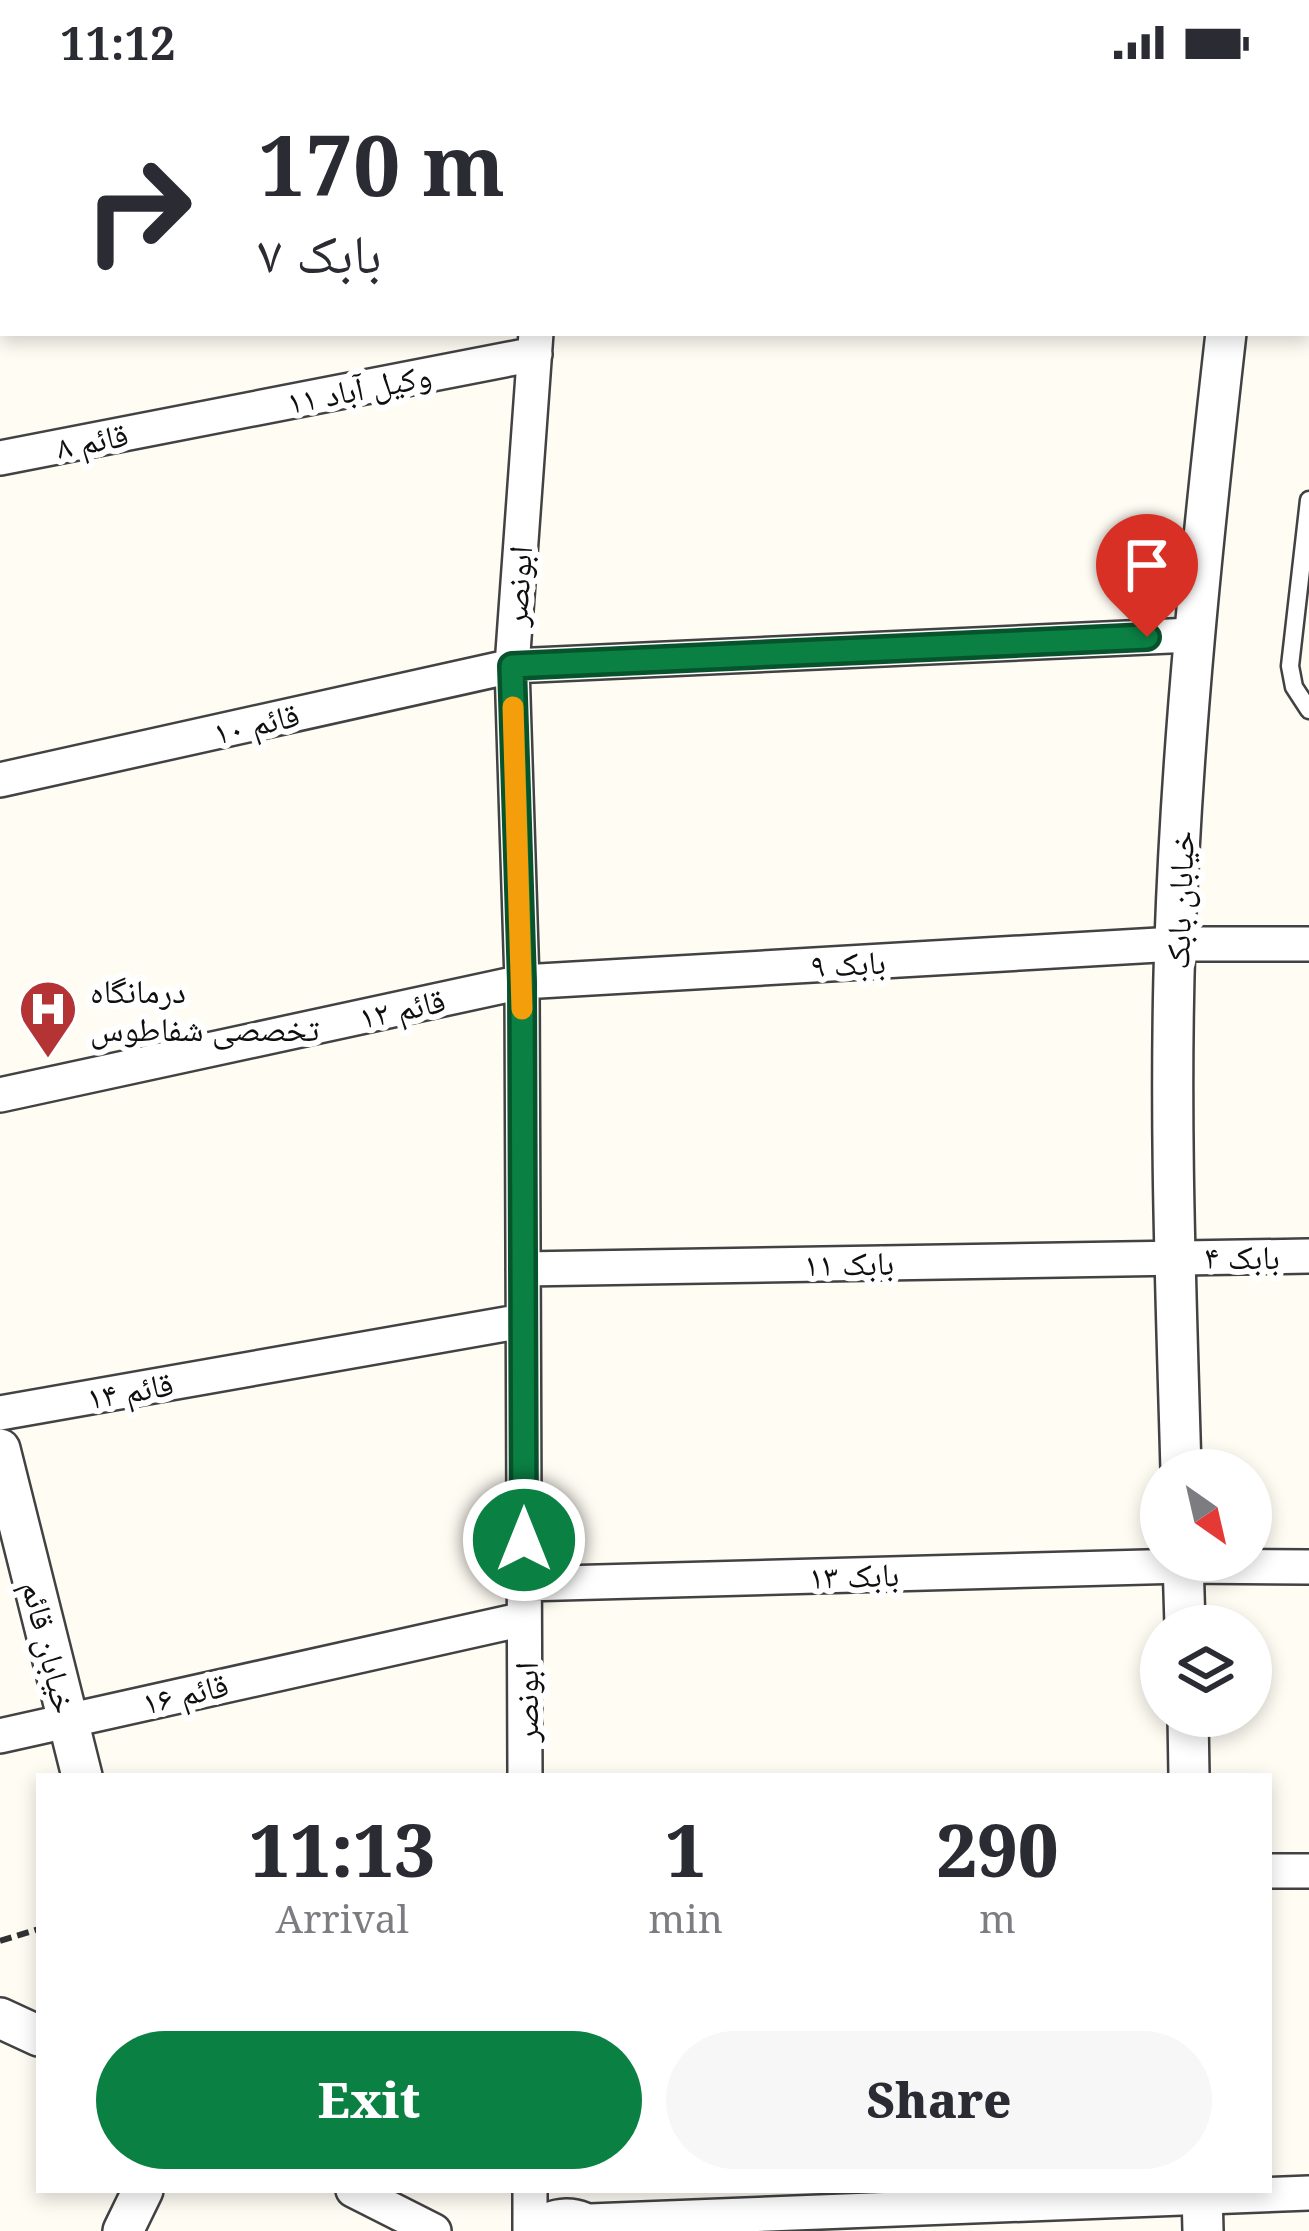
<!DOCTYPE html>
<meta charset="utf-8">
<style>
:root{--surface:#fff;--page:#f7f7f7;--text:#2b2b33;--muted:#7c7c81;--accent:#0b8043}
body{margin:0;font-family:"Noto Serif","Noto Naskh Arabic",serif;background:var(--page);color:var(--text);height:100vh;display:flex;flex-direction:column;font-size:45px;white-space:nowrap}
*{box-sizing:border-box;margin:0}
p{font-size:39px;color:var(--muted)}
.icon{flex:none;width:66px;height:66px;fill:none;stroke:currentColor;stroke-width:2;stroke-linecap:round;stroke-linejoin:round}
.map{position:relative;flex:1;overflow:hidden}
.side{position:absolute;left:36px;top:1689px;width:1236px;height:420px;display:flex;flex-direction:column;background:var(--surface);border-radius:0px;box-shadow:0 6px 18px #0003}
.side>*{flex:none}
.guide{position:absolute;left:0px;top:0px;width:1311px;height:252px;box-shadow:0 6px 18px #0003;background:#fff;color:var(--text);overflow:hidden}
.needle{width:78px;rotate:146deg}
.controls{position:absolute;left:1140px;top:1365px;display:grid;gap:24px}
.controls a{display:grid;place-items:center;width:132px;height:132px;border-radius:50%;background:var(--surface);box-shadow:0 6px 18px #0003;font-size:60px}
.pin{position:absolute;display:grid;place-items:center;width:102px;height:102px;color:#fff;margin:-123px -51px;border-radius:50% 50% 50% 0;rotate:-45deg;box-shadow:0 0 12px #0007}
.pin .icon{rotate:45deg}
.me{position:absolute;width:132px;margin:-66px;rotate:0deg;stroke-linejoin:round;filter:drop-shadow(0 0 9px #0008)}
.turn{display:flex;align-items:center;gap:42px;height:252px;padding:0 60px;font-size:54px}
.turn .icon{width:156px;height:156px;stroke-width:2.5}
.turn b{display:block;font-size:84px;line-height:102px}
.eta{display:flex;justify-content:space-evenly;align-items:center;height:204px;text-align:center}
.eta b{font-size:72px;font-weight:800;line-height:84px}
.cta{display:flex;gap:24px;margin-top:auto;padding:24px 60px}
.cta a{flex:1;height:138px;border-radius:72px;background:var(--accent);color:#fff;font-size:48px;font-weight:800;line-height:138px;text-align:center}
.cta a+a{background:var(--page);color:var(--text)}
.status{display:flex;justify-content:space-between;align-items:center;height:84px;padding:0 60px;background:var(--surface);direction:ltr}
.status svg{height:33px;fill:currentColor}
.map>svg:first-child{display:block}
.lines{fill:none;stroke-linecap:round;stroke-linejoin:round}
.service-casing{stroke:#424242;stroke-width:21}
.minor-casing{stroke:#424242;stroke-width:38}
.tertiary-casing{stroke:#424242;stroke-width:44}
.path{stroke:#313131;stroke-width:6;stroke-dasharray:12 6;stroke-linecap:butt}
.service{stroke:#fff;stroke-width:16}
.minor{stroke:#fff;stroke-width:33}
.tertiary{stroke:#fff;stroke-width:39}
.route-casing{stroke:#07532c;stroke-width:30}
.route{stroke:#0b8043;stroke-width:21}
.slow{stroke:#f59e0b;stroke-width:21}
.labels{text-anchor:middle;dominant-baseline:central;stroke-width:12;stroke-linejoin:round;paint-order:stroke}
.street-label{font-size:33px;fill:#0f0f0f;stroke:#fff}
.poi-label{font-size:33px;fill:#0f0f0f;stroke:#fff;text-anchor:start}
</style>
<div class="status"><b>11:12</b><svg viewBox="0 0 49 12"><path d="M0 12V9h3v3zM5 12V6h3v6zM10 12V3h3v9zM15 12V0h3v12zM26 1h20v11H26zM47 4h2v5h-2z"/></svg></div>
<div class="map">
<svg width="1309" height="2147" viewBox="0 0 1309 2147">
<rect width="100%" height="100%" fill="#fefcf3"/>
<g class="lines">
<g class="service-casing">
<path id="service" d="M 397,0 L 398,3
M 1309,416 L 1290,582 L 1294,603 L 1309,626"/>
</g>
<g class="minor-casing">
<path id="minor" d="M 225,3 L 238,0
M 557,3 L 557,0
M 0,52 L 3,52
M 0,374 L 535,270
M 0,696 L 512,582 L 1192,551
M 0,1011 L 522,898 L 1175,860 L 1309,860
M 523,1185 L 1309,1172
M 0,1329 L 523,1237
M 524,1500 L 1183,1482 L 1309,1483
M 0,1652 L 524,1535
M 525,1692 L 522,898 L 512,582 L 536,249
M 1269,1787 L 1309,1787
M 353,2106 L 434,2147
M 530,2106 L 530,2146
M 590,2137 L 1309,2109
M 530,2147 C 554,2128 578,2126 601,2147"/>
</g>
<g class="tertiary-casing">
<path id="tertiary" d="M 1254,3 L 1254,0
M 0,1365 L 82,1692
M 1181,1386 C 1176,1210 1169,1033 1175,857 C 1182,653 1203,452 1226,249
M 1183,1476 L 1185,1542
M 1188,1632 L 1189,1692
M 0,1934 L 39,1952
M 1202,2106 L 1203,2147
M 123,2147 L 143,2106"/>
</g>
<path class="path" d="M 0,1857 L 39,1845"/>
<use href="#service" class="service"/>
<use href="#minor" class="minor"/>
<use href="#tertiary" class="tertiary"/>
</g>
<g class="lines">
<g class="route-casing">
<path id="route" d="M 524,1456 L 522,898 L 512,582 L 1147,553"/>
</g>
<use href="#route" class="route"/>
<path class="slow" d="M 513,623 L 522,925"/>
</g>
<defs>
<g id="hospital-pin" transform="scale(3)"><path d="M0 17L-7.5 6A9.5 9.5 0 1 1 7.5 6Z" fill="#b43335" stroke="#fff"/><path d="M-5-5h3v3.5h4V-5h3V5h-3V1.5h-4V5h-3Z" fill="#fff"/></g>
</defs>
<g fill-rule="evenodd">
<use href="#hospital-pin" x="48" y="925"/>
</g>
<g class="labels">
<g class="street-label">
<text transform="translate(359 304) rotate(-11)">وکیل آباد ۱۱</text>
<text transform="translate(92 356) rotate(-11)">قائم ۸</text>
<text transform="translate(517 502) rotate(-86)">ابونصر</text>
<text transform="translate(256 639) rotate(-13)">قائم ۱۰</text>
<text transform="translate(1179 816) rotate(-88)">خیابان بابک</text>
<text transform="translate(848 879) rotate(-3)">بابک ۹</text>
<text transform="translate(402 924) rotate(-12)">قائم ۱۲</text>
<text x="1242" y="1172">بابک ۴</text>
<text transform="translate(849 1179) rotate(-1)">بابک ۱۱</text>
<text transform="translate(130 1306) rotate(-10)">قائم ۱۴</text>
<text transform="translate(854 1491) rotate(-2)">بابک ۱۳</text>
<text transform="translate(50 1563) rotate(76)">خیابان قائم</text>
<text transform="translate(185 1609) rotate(-13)">قائم ۱۶</text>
<text transform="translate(525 1618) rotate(-90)">ابونصر</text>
</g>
<g class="poi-label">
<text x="90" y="906">درمانگاه<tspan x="90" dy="38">تخصصی شفاطوس</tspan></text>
</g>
</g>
</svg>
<div class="controls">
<a><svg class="needle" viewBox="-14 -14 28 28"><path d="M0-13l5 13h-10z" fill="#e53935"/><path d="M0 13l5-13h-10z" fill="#7c7c81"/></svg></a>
<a><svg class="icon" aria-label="layers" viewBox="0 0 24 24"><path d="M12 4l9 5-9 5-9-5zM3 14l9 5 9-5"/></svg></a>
</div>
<div class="pin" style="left:1147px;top:553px;background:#d93025"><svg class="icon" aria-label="arrive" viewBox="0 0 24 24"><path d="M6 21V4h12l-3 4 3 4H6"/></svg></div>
<svg class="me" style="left:524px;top:1456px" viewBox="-20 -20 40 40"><circle r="17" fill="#0b8043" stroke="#fff" stroke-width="3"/><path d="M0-11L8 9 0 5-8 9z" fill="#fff"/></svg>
<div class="guide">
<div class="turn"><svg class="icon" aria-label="right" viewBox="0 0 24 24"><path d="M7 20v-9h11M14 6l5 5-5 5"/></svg><div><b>170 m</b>بابک ۷</div></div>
</div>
<section class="side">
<div class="eta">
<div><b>11:13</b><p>Arrival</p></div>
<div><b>1</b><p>min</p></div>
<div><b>290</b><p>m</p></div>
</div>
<div class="cta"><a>Exit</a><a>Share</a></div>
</section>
</div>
